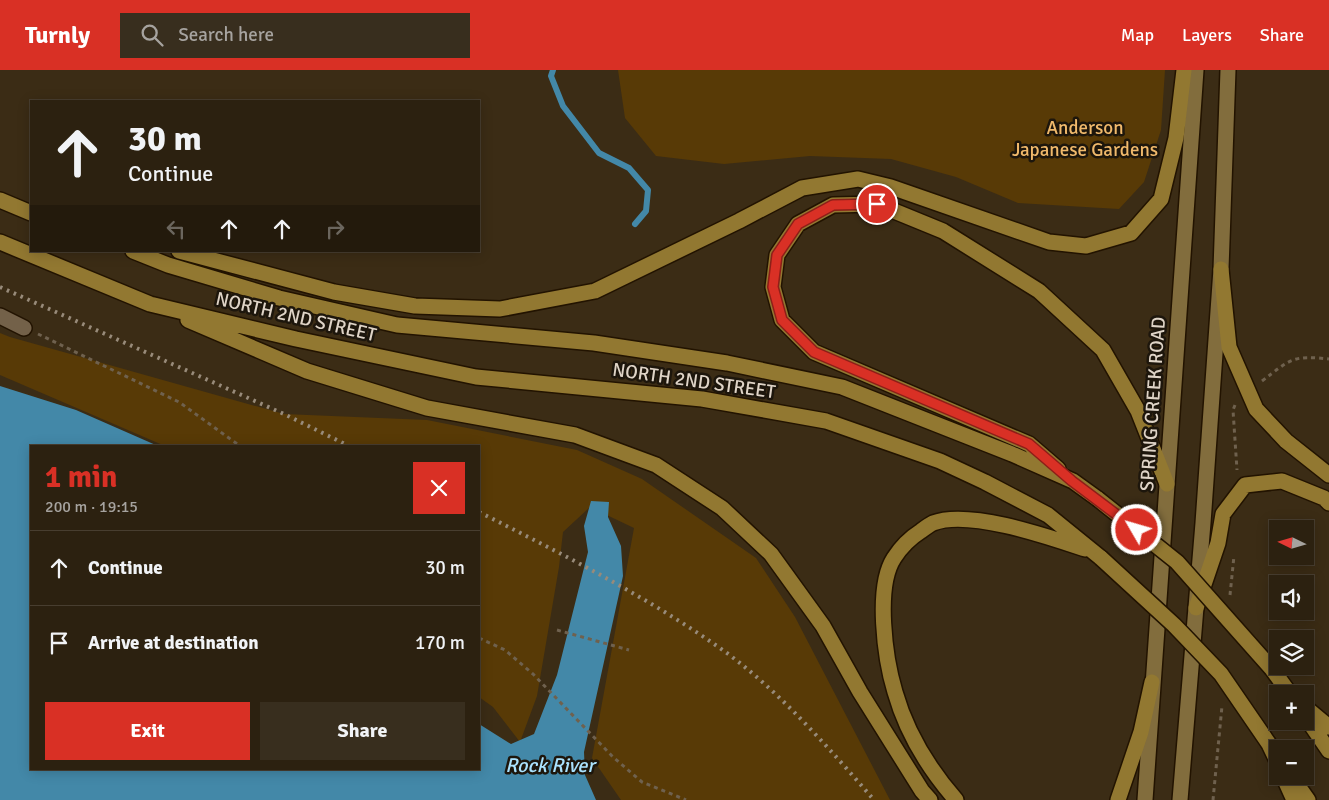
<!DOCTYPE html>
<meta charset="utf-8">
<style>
:root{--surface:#2c2110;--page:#382e1e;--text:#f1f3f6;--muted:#a6a39f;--line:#483e30;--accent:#d93025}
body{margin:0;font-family:Signika,sans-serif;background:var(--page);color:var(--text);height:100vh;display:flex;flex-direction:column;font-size:19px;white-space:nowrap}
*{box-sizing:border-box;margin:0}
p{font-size:16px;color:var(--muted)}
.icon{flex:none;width:28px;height:28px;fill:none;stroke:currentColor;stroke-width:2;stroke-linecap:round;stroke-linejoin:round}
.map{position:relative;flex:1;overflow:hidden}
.details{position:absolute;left:30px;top:375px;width:450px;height:325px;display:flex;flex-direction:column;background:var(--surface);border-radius:0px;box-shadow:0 2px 12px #0003,0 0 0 1px var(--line)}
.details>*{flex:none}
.guide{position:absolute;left:30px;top:30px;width:450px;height:152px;border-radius:0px;box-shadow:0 2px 12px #0003,0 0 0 1px var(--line);background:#2c2110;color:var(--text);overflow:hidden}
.needle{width:32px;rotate:275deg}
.buttons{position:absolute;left:1269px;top:450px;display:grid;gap:10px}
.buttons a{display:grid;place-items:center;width:45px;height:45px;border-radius:0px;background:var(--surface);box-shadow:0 2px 12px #0003,0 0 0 1px var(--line);font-size:25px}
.pin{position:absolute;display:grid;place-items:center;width:42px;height:42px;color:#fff;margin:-21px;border:2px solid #fff;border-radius:50%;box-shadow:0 1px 5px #0007}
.me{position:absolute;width:55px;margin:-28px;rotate:308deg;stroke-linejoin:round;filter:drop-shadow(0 0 4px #0008)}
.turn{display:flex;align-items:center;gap:18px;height:105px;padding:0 15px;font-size:22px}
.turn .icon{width:65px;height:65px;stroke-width:2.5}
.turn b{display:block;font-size:35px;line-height:42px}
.lanes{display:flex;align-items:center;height:48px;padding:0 15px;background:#0003;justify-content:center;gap:25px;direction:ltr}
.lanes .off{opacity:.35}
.round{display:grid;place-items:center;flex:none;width:52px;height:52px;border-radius:0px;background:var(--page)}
.head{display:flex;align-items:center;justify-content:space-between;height:85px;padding:0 15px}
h1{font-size:30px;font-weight:700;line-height:38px;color:var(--accent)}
.button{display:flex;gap:10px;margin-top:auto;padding:10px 15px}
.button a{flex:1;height:58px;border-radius:0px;background:var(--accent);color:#fff;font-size:20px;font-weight:700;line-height:58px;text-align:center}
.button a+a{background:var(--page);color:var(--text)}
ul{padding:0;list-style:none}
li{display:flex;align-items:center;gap:15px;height:75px;padding:0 15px;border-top:1px solid var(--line)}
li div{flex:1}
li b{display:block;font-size:19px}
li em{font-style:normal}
header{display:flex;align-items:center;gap:30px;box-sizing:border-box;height:70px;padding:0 25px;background:var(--accent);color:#fff}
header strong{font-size:24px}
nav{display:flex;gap:28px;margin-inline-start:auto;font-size:18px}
.search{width:350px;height:45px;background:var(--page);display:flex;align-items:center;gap:12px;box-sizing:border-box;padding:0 18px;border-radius:0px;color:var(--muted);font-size:19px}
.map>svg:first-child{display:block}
.green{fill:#583a06}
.water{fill:#4388a8}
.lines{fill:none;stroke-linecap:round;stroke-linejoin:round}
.stream{stroke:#4388a8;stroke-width:6}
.minor-casing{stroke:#221300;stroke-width:18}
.secondary-casing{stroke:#221300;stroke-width:18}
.primary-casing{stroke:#221300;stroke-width:18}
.path{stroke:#6f614e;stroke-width:3;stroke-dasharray:4 4;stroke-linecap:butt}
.minor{stroke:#736149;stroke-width:15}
.secondary{stroke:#826d3d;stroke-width:15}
.primary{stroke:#927831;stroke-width:15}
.rail{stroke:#988b7a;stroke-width:4;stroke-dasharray:2.5 5;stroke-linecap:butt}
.primary-bridge-casing{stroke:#221300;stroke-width:18;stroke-linecap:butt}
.primary-bridge{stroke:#927831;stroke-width:15}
.route-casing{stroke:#8d1f18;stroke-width:12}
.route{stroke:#d93025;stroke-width:9}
.labels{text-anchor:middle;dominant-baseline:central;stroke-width:5;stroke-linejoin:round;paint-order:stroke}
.park-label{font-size:19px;fill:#f0b96b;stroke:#1d160c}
.street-label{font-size:19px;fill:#dfd4c7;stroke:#1d160c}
.water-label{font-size:20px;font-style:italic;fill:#aae2fe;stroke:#1d160c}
</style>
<header>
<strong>Turnly</strong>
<div class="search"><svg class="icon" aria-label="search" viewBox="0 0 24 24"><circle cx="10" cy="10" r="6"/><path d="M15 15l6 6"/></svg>Search here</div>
<nav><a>Map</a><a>Layers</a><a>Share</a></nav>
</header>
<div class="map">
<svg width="1329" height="730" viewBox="0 0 1329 730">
<rect width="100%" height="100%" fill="#3b2c15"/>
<path class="green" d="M 618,0 L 1165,0 L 1161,60 L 1144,112 L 1119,139 L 1018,133 L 956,107 L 891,89 L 810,86 L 724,94 L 656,86 L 625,48 Z
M 0,263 L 10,267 L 284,344 L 427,350 L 577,380 L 642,409 L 756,488 L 795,547 L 890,730 L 621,730 L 592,688 L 634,458 L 590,437 L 563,462 L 559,497 L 537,626 L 520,672 L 493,637 L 479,627 L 479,376 L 165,376 L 0,305 Z"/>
<path class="water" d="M 0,316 L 76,340 L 158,376 L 31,376 L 31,699 L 479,699 L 479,654 L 511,674 L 534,664 L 557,605 L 588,482 L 584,456 L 591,431 L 609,432 L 608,447 L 621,476 L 623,506 L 584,682 L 585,705 L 596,730 L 0,730 Z"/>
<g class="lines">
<path class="stream" d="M 553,0 L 551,6 L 563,36 L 599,83 L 629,98 L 648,120 L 646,141 L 635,154"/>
<g class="minor-casing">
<path id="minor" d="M 0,246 L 24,258"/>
</g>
<g class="secondary-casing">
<path id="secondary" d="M 1145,730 L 1196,0
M 1180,730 L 1203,453 L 1221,199 L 1228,0"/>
</g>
<g class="primary-casing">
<path id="primary" d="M 0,130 L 31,143
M 0,172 L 150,234 L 296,269 L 476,307 L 702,329 L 826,351 L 940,391 L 985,412 L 1048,445 L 1101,488
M 133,181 L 168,195 L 279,228 L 397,255 L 594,273 L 727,293 L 842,317 L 1012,384 L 1073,411 L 1098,429
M 179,181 L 334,222 L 415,236 L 500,239 L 595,221 L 739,151 L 802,118 L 858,109 L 891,117 L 1049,172 L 1086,176 L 1131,163 L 1161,129 L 1176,68 L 1184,0
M 1221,199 L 1229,277 L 1256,339 L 1286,371 L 1329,405
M 188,250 L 307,301 L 427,338 L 575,365 L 656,395 L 722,438 L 771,484 L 823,556 L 860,622 L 922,721 L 930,730
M 1058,399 L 1029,374 L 814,282 L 782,250 L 773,217 L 777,185 L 798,154 L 833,135 L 877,134 L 943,161 L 1039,221 L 1103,280 L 1138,341 L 1167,414
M 1196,538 L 1218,473 L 1223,444 L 1245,415 L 1282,411 L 1324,428 L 1329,433
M 1272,599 L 1290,624
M 1305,637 L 1329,657
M 1305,646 L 1329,681
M 1269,674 L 1278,693
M 1291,706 L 1308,730
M 1284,708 L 1294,730
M 956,730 C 929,699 906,661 895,622 C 885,589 875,517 894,488 C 901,477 910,468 921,461 C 925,458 929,455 933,453 C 969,439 1049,467 1085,479
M 1118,730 L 1141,662 L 1152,612"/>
</g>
<path class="path" d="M 38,264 L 179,332 L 240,376
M 1262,311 C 1291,289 1292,285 1329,289
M 1235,335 L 1233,340 L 1237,400
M 1230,525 L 1234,486
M 557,560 L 629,580
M 479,568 L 505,580 L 533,604 L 613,687 L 642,712 L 686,730
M 1213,730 L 1222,636"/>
<use href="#minor" class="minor"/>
<use href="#secondary" class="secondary"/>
<use href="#primary" class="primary"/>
<path class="rail" d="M 0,217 L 284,344 L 349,376
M 479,442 C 560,483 642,524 717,576 C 775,616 828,677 874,730"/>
<g class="primary-bridge-casing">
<path id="primary-bridge" d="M 1098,429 L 1177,492 L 1272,599
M 1101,488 L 1174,555 L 1221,604 L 1269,674"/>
</g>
<use href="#primary-bridge" class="primary-bridge"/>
</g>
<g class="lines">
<g class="route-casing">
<path id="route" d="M 877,134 L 833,135 L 798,154 L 777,185 L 773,217 L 782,250 L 814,282 L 1029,374 L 1072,411 L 1137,460"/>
</g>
<use href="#route" class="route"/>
</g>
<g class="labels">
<g class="park-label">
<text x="1085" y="58">Anderson<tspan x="1085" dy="22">Japanese Gardens</tspan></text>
</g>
<g class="street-label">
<text transform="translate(296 247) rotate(13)">NORTH 2ND STREET</text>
<text transform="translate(694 311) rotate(8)">NORTH 2ND STREET</text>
<text transform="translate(1153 334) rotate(-86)">SPRING CREEK ROAD</text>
</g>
<g class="water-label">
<text x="550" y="695">Rock River</text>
</g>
</g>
</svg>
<div class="buttons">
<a><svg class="needle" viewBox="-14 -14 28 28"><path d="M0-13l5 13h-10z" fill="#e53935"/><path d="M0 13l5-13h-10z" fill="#a6a39f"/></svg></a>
<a><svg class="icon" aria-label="sound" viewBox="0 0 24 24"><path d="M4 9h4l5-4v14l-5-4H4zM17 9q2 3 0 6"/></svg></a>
<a><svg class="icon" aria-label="layers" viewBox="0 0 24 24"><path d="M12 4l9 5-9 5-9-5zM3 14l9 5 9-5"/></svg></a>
<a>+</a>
<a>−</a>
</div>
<div class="pin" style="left:877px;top:134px;background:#d93025"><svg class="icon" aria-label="arrive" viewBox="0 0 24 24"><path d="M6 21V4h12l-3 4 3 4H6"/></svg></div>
<svg class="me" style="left:1137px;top:460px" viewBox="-20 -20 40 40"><circle r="17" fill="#d93025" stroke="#fff" stroke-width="3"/><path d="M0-11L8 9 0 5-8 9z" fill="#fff"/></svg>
<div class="guide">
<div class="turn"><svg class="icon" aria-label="ahead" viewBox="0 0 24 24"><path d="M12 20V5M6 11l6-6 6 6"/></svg><div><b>30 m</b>Continue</div></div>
<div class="lanes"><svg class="icon off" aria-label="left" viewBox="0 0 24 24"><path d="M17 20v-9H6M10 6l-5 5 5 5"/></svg><svg class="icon" aria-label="ahead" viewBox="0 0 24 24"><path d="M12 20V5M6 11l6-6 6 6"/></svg><svg class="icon" aria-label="ahead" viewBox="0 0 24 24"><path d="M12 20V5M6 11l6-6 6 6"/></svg><svg class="icon off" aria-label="right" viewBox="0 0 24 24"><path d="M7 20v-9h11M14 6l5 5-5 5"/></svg></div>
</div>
<section class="details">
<div class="head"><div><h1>1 min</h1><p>200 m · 19:15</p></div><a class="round" style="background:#d93025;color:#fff"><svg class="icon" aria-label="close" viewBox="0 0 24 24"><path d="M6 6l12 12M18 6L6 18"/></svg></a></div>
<ul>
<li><svg class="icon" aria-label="ahead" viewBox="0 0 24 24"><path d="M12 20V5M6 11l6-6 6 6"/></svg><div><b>Continue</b></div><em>30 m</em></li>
<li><svg class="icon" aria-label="arrive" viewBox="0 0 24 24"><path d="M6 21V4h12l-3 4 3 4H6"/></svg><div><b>Arrive at destination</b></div><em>170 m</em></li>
</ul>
<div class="button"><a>Exit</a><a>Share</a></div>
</section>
</div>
